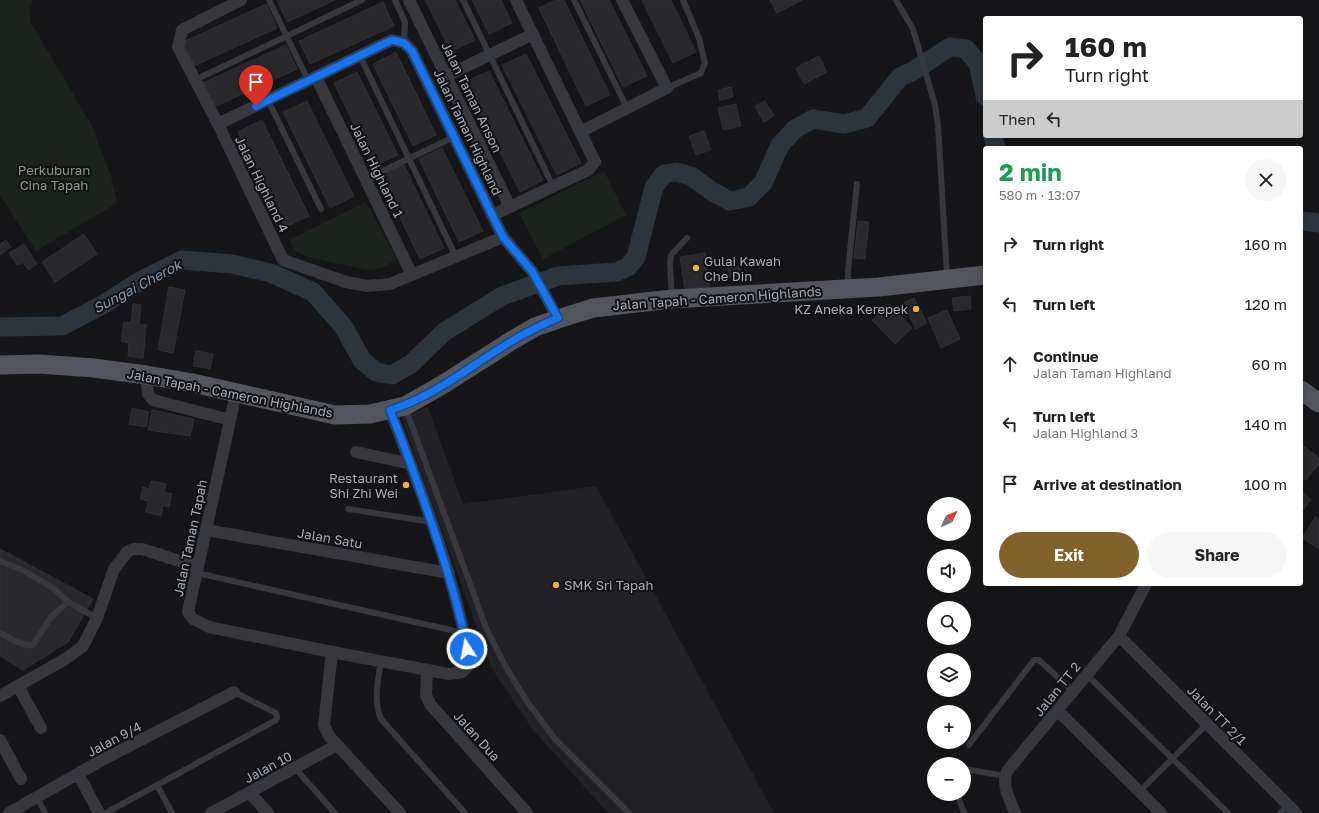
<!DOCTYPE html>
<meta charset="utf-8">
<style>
:root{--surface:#fff;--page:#f6f6f6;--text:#222;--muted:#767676;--accent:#80622a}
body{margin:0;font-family:"Golos Text",sans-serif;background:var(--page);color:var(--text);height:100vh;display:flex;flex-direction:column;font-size:15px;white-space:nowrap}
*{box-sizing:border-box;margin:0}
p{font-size:13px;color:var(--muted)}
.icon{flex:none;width:22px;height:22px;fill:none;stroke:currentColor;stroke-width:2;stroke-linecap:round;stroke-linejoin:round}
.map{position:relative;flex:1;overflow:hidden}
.sheet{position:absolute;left:983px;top:146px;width:320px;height:440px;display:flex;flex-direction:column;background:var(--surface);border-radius:4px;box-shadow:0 2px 10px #0003}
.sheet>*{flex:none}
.hud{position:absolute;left:983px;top:16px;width:320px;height:122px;border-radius:4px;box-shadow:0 2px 10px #0003;background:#fff;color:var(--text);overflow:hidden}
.needle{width:26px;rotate:46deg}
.controls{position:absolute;left:927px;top:497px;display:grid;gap:8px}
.controls a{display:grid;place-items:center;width:44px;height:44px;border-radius:50%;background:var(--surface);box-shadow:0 2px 10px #0003;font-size:20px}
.pin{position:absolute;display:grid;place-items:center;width:34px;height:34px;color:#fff;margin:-41px -17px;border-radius:50% 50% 50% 0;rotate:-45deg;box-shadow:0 0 4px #0007}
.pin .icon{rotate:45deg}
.me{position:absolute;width:44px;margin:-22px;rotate:349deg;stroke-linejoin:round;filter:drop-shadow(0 0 3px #0008)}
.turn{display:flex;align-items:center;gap:14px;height:84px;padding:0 16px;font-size:18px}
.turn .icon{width:52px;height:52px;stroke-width:2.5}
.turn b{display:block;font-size:28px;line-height:34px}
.then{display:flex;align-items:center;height:38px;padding:0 16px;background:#0003;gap:8px;font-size:15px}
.round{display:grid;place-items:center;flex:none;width:42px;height:42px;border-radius:21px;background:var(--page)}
.overview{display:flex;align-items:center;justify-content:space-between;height:68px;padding:0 16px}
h1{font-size:24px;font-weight:700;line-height:30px;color:#1e9e55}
.primary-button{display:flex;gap:8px;margin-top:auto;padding:8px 16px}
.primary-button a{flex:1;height:46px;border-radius:24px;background:var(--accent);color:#fff;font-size:16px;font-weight:700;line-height:46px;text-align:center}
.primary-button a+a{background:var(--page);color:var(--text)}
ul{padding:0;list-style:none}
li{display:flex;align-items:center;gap:12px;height:60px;padding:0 16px}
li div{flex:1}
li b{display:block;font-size:15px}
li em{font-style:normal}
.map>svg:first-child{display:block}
.built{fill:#222225}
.green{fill:#1c231d}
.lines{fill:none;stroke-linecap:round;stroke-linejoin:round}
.river{stroke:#2c353c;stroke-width:19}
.building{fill:#29292c;stroke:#303034}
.lane{stroke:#37383d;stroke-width:6}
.street{stroke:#37383d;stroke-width:12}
.primary{stroke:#53555c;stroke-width:19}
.route-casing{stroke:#114b97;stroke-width:10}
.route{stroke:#1a73e8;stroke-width:7}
.poi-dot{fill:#f2b134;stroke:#111113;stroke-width:1.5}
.labels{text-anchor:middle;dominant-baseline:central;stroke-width:4;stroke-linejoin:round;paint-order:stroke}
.street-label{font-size:13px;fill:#a8adb8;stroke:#111113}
.park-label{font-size:13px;fill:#7fa381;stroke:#111113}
.poi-label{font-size:13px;fill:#a8adb8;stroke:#111113;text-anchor:start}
.water-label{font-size:14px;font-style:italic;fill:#7f9bb3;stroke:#111113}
</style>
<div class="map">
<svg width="1319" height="813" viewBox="0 0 1319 813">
<rect width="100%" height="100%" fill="#161618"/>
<path class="built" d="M 428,407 L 463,504 L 596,486 L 774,813 L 608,813 L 533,730 L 491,667 L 401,416 L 408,415 Z"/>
<path class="green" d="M 0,0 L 33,0 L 29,6 L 31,23 L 92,126 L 111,176 L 117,203 L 36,251 L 0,195 Z
M 604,171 L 626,215 L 543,259 L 519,213 Z
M 366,202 L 397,259 L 382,268 L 367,270 L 308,257 L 295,251 L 289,240 Z"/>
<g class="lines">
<path class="river" d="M 993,136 L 996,148
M 1301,221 L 1319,223
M 0,327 L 62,326 L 104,304 L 140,281 L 182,260 L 232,264 L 271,273 L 313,292 L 343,326 L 362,360 L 376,372 L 392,375 L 411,364 L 444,332 L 502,296 L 558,276 L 616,272 L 628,267 L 636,257 L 654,187 L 664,174 L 676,172 L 691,176 L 713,192 L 730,201 L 749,197 L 763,183 L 780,145 L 795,129 L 813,119 L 844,124 L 867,118 L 900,77 L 913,71 L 950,47 L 966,49 L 978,63 L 985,96"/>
</g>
<path class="building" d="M 277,0 L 335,0 L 287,22 Z
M 425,0 L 455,0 L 475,40 L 451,51 Z
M 472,0 L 501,0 L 512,23 L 489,34 Z
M 556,0 L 564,0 L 610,95 L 586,106 L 539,8 Z
M 580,0 L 609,0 L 647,76 L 623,87 Z
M 642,0 L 671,0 L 696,52 L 673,63 Z
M 770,0 L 802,0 L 777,13 Z
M 383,2 L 394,26 L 310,64 L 299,41 Z
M 266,4 L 277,28 L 194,66 L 183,42 Z
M 286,45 L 297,69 L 214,107 L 203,83 Z
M 396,52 L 436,135 L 413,146 L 373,64 Z
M 526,54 L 581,163 L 557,175 L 502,65 Z
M 819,56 L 827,72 L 804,84 L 796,68 Z
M 489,71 L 543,180 L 520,192 L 465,82 Z
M 357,72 L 398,155 L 374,166 L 334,83 Z
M 731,87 L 733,97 L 720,100 L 718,90 Z
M 307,101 L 354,196 L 330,208 L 283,112 Z
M 765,101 L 774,116 L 764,122 L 755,106 Z
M 736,104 L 741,126 L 723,130 L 718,108 Z
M 262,120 L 309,216 L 285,227 L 238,132 Z
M 704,131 L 711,150 L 696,155 L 689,136 Z
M 442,148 L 483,231 L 459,242 L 419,159 Z
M 404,165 L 444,248 L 420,259 L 380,176 Z
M 858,221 L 869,222 L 865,259 L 854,258 Z
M 84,234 L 97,254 L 55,282 L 42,262 Z
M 6,240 L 11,247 L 0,255 L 0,244 Z
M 24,244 L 37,264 L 28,270 L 23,262 L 17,265 L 9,253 Z
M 705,253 L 710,286 L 685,289 L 680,257 Z
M 740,266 L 741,276 L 729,278 L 728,268 Z
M 169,287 L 185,290 L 173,353 L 158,350 Z
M 970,296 L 971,309 L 954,311 L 952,298 Z
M 914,298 L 927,323 L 916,329 L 903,303 Z
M 133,304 L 141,305 L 139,324 L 146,325 L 143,358 L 128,356 L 129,343 L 121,341 L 124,322 L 131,323 Z
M 890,304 L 912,328 L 895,344 L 872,320 Z
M 947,310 L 960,339 L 941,348 L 928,318 Z
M 196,351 L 213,354 L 210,369 L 193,366 Z
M 132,408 L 149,412 L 146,427 L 129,424 Z
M 152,410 L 194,419 L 190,436 L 148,430 Z
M 1301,444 L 1319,458 L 1319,464 L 1306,480 L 1301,477 Z
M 151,481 L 166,484 L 164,492 L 172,494 L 169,507 L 163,505 L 161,516 L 146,512 L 148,501 L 140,499 L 143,487 L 149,489 Z
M 1301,491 L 1311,500 L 1301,512 Z
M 1315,517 L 1319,519 L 1319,549 L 1302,538 Z
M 0,549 L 93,599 L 68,642 L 23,670 L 0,656 Z"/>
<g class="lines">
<path class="lane" d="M 269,0 L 308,80
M 395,0 L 405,22 L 404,43
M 463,0 L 553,186
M 574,0 L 627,108
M 896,0 L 913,29 L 935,105 L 938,125 L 947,276
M 360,56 L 456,257
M 195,80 L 362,0
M 667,88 L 701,73 L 705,63 L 699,38 L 683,0
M 268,100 L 321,209
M 366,179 L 454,137
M 848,286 L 848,270 L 857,184
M 672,297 L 670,265 L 671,255 L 687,238
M 405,407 L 487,630 L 507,669 L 528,703 L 556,740 L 629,813
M 348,509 L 432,522
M 0,561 L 22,570 L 53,588 L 68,602
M 197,573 L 464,633
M 0,633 C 9,638 23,647 33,645 L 51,617 L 68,602 L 97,618
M 381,661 C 378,680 373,701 381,719 L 465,813
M 1087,675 L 1228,813
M 969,745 L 1034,660 L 1039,660 L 1074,692
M 295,768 L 335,813
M 964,769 L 1005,776
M 157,785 L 172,813
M 1139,792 L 1207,724
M 957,794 L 964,813
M 37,797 L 45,813
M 106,813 L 276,720 L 277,717 L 276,713 L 234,692
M 1280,813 L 1288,805"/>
<path class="street" d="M 241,0 L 182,30 L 178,47 L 218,124 L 283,260 L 346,282 L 367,286 L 390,284 L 503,237
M 409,0 L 510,207
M 446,76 L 533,34
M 316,77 L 412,275
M 218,124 L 392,40 L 404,43 L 412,51 L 503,237 L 532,271 L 558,319
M 580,132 L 667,88 L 622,0
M 493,215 L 588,170 L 595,162 L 516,0
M 146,375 L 148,394 L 153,400 L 230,420
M 236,393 L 188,612 L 193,619 L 209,627 L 332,652 L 449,674 L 462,672 L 470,664 C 455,577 422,493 390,410
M 356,452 L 411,464
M 206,530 L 449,573
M 1119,636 L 1296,813
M 332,652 L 324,725 L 329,736 L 400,813
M 427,670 L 426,695 L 430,704 L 527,813
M 18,686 L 41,728
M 0,696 L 67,658 L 83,646 L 97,618 L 114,569 L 127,552 L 133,549 L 142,549 L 198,567
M 1058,711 L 1161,813
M 0,740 L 21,779
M 78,774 L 99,813
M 249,792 L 268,813
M 9,813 L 102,760 L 234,692
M 211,813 L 337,745
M 1015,813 C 1010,800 1001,784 1007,771 L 1119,636 L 1146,584"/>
<path class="primary" d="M 0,365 L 39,364 L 94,368 L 146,375 L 193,383 L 335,415 L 370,414 L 405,406 L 442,385 L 511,341 L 535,327 L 558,319 L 593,308 L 672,299 L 879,287 L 985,275
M 1301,390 L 1319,403"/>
</g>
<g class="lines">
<g class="route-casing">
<path id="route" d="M 256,106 L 392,40 L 404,43 L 412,51 L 503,237 L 532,271 L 558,318 C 523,332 494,352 464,372 C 441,387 417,402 390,410 C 408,455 424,500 439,545 C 450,579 461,614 467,649"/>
</g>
<use href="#route" class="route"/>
</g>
<g class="poi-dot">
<circle cx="696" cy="268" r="4"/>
<circle cx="916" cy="309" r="4"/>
<circle cx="406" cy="485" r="4"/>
<circle cx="556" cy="585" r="4"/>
</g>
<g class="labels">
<g class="street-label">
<text transform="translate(472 97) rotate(64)">Jalan Taman Anson</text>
<text transform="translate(468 132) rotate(64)">Jalan Taman Highland</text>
<text transform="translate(377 170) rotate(64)">Jalan Highland 1</text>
<text transform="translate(262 184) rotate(64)">Jalan Highland 4</text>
<text transform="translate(717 298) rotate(-4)">Jalan Tapah - Cameron Highlands</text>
<text transform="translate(230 393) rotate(11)">Jalan Tapah - Cameron Highlands</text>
<text transform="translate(190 538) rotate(-78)">Jalan Taman Tapah</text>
<text transform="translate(330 538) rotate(10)">Jalan Satu</text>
<text transform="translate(1057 689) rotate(-51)">Jalan TT 2</text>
<text transform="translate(1217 715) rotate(45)">Jalan TT 2/1</text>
<text transform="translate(477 736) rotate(48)">Jalan Dua</text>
<text transform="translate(114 739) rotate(-28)">Jalan 9/4</text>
<text transform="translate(268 767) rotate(-28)">Jalan 10</text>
</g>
<g class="park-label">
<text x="54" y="170">Perkuburan<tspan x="54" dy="15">Cina Tapah</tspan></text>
</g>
<g class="poi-label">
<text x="704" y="261">Gulai Kawah<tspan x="704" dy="15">Che Din</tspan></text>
<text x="908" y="309" text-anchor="end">KZ Aneka Kerepek</text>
<text x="398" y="478" text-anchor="end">Restaurant<tspan x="398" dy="15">Shi Zhi Wei</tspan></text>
<text x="564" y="585">SMK Sri Tapah</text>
</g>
<g class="water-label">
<text transform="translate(137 286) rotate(-28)">Sungai Cherok</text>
</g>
</g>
</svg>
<div class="controls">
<a><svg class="needle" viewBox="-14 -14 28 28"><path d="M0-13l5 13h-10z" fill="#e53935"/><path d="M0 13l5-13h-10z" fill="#767676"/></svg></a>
<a><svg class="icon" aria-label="sound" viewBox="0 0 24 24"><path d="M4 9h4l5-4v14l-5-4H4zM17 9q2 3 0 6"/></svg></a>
<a><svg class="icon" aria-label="search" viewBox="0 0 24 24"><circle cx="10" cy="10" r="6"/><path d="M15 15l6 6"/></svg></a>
<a><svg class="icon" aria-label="layers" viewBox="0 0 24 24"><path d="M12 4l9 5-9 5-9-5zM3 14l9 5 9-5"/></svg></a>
<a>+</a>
<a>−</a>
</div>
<div class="pin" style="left:256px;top:106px;background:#d93025"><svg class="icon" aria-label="arrive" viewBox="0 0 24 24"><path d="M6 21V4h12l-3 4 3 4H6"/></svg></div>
<svg class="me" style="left:467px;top:649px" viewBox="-20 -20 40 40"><circle r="17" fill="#1a73e8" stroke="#fff" stroke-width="3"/><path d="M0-11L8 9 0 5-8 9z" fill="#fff"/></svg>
<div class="hud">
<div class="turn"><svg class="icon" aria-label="right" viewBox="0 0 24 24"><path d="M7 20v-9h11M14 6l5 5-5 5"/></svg><div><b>160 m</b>Turn right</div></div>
<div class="then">Then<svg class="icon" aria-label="left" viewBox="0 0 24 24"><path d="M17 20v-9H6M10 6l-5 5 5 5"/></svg></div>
</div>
<section class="sheet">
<div class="overview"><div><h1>2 min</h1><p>580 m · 13:07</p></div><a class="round"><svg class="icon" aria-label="close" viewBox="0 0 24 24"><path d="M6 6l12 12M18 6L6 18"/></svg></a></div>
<ul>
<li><svg class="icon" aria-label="right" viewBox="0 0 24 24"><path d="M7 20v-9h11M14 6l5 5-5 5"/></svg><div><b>Turn right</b></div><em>160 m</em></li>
<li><svg class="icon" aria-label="left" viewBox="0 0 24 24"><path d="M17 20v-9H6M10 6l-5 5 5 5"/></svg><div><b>Turn left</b></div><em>120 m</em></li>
<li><svg class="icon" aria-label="ahead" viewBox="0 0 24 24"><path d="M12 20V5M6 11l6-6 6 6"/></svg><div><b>Continue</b><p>Jalan Taman Highland</p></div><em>60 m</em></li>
<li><svg class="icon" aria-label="left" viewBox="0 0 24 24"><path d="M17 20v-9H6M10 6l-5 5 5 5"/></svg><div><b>Turn left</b><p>Jalan Highland 3</p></div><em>140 m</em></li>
<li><svg class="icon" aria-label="arrive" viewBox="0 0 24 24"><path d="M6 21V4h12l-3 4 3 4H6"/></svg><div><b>Arrive at destination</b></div><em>100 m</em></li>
</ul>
<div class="primary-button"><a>Exit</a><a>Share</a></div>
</section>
</div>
